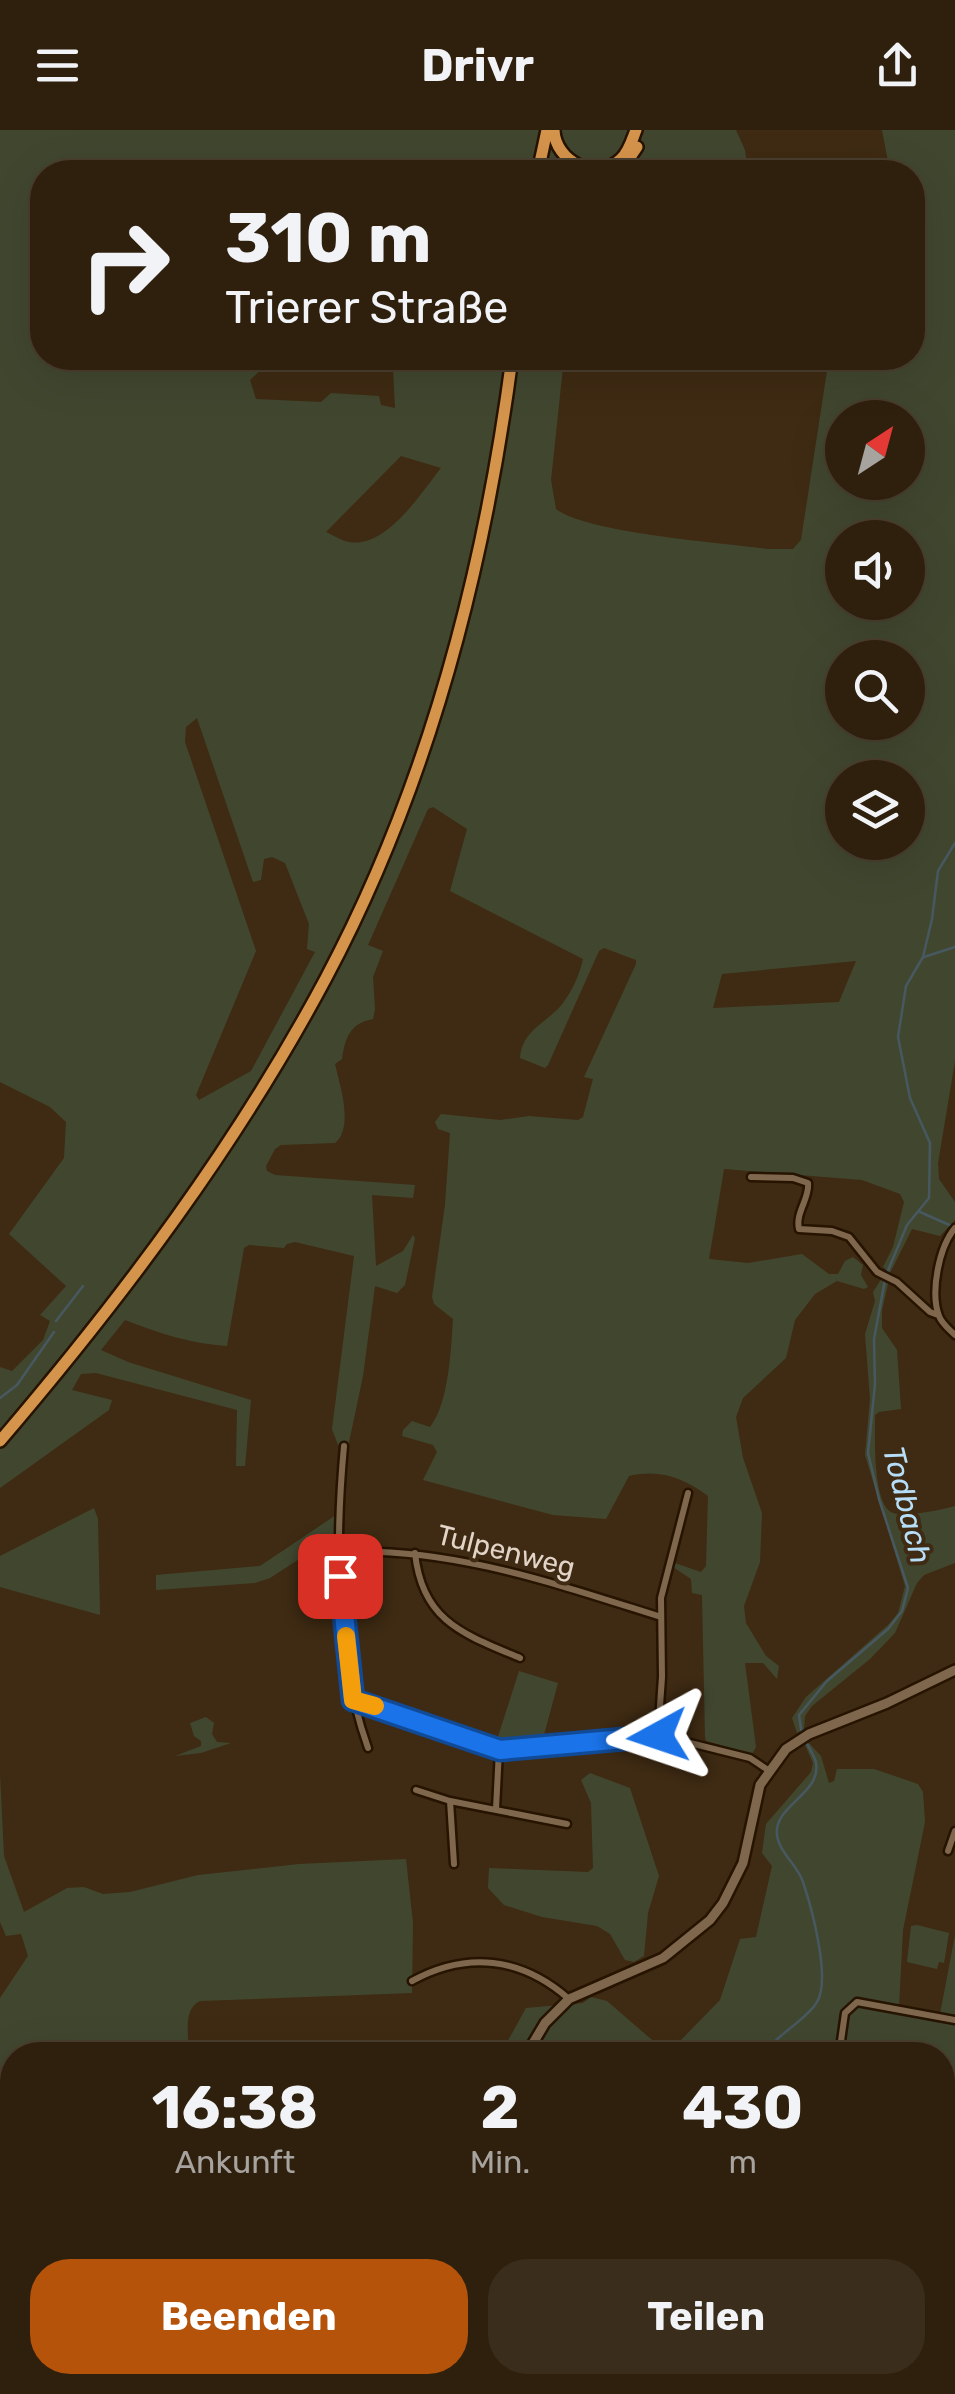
<!DOCTYPE html>
<html lang="de">
<meta charset="utf-8">
<style>
:root{--surface:#2f200e;--page:#3b2d1c;--text:#f1f3f6;--muted:#a7a39e;--line:#4a3e2e;--accent:#b45309}
body{margin:0;font-family:Rubik,sans-serif;background:var(--page);color:var(--text);height:100vh;display:flex;flex-direction:column;font-size:38px;white-space:nowrap}
*{box-sizing:border-box;margin:0}
p{font-size:32px;color:var(--muted)}
.icon{flex:none;width:55px;height:55px;fill:none;stroke:currentColor;stroke-width:2;stroke-linecap:round;stroke-linejoin:round}
.map{position:relative;flex:1;overflow:hidden}
.side{position:absolute;left:0px;top:1912px;width:955px;height:352px;display:flex;flex-direction:column;background:var(--surface);border-radius:40px 40px 0 0;box-shadow:0 10px 40px #0002,0 0 0 2px var(--line)}
.side>*{flex:none}
.top-card{position:absolute;left:30px;top:30px;width:895px;height:210px;border-radius:40px;box-shadow:0 10px 40px #0002,0 0 0 2px var(--line);background:#2f200e;color:var(--text);overflow:hidden}
.needle{width:65px;rotate:36deg}
.fabs{position:absolute;left:825px;top:270px;display:grid;gap:20px}
.fabs a{display:grid;place-items:center;width:100px;height:100px;border-radius:50%;background:var(--surface);box-shadow:0 10px 40px #0002,0 0 0 2px var(--line);font-size:50px}
.pin{position:absolute;display:grid;place-items:center;width:85px;height:85px;color:#fff;margin:-42px;border-radius:20px;box-shadow:0 5px 15px #0006}
.me{position:absolute;width:110px;margin:-55px;rotate:265deg;stroke-linejoin:round;filter:drop-shadow(0 0 8px #0008)}
.turn{display:flex;align-items:center;gap:35px;height:210px;padding:0 30px;font-size:45px}
.turn .icon{width:130px;height:130px;stroke-width:2.5}
.turn b{display:block;font-size:70px;line-height:85px}
.eta{display:flex;justify-content:space-evenly;align-items:center;height:170px;text-align:center}
.eta b{font-size:60px;font-weight:700;line-height:70px}
.button{display:flex;gap:20px;margin-top:auto;padding:20px 30px}
.button a{flex:1;height:115px;border-radius:40px;background:var(--accent);color:#fff;font-size:40px;font-weight:700;line-height:115px;text-align:center}
.button a+a{background:var(--page);color:var(--text)}
header{display:flex;justify-content:space-between;align-items:center;height:130px;padding:0 30px;background:var(--surface);font-size:45px;font-weight:700}
.map>svg:first-child{display:block}
.green{fill:#41472f;fill-rule:evenodd}
.lines{fill:none;stroke-linecap:round;stroke-linejoin:round}
.stream{stroke:#475860;stroke-width:2.5}
.street-casing{stroke:#261300;stroke-width:11}
.secondary-casing{stroke:#261300;stroke-width:14}
.highway-casing{stroke:#261300;stroke-width:16}
.street{stroke:#7e674d;stroke-width:6}
.secondary{stroke:#7e674d;stroke-width:9}
.highway{stroke:#d5944c;stroke-width:11}
.rail{stroke:#a29280;stroke-width:2.5}
.route-casing{stroke:#114b97;stroke-width:25}
.route{stroke:#1a73e8;stroke-width:18}
.slow{stroke:#f59e0b;stroke-width:18}
.labels{text-anchor:middle;dominant-baseline:central;stroke-width:8;stroke-linejoin:round;paint-order:stroke}
.street-label{font-size:28px;fill:#e2d5c7;stroke:#3f2b13}
.water-label{font-size:30px;font-style:italic;fill:#b7def8;stroke:#3f2b13}
</style>
<header><svg class="icon" aria-label="menu" viewBox="0 0 24 24"><path d="M4 6h16M4 12h16M4 18h16"/></svg>Drivr<svg class="icon" aria-label="share" viewBox="0 0 24 24"><path d="M12 15V3M7 8l5-5 5 5M5 13v7h14v-7"/></svg></header>
<div class="map">
<svg width="955" height="2264" viewBox="0 0 955 2264">
<rect width="100%" height="100%" fill="#3f2b13"/>
<path class="green" d="M 0,0 L 736,0 L 745,20 L 748,42 L 737,42 L 736,37 L 728,29 C 705,30 670,23 654,42 L 42,42 L 42,228 L 564,228 L 551,350 L 556,379 C 587,403 723,413 768,419 L 793,419 L 801,410 L 829,228 L 912,228 L 912,42 L 890,42 L 882,0 L 955,0 L 955,931 L 938,1033 L 939,1049 L 955,1072 L 955,1090 L 940,1106 L 912,1099 L 890,1143 L 883,1137 L 893,1117 L 904,1072 L 900,1064 L 862,1050 L 724,1039 L 709,1129 L 748,1133 L 802,1124 L 829,1144 L 838,1144 L 845,1131 L 853,1127 L 863,1135 L 861,1145 L 868,1157 L 864,1159 L 837,1151 L 815,1164 L 795,1190 L 786,1228 L 743,1268 L 736,1287 L 743,1328 L 762,1383 L 760,1432 L 744,1476 L 746,1493 L 766,1526 L 779,1536 L 777,1549 L 763,1533 L 745,1533 L 756,1617 L 752,1624 L 706,1611 L 705,1607 L 702,1465 L 692,1463 L 691,1449 L 670,1435 L 672,1432 L 701,1442 L 706,1436 L 708,1366 C 683,1348 661,1339 629,1346 L 606,1389 L 553,1385 L 423,1350 L 437,1322 L 433,1315 L 402,1306 L 403,1300 L 412,1291 L 430,1297 C 449,1273 451,1219 453,1189 L 434,1174 L 432,1167 L 445,1075 L 450,1003 L 438,999 L 435,992 L 441,984 L 500,990 L 529,986 L 578,990 L 583,987 L 593,949 L 584,947 L 636,834 L 636,830 L 604,818 L 599,821 L 548,935 L 545,938 L 520,928 C 522,899 548,893 563,873 C 572,861 580,844 583,829 L 450,761 L 467,699 L 433,677 L 428,679 L 368,815 L 383,821 L 373,847 L 375,879 L 373,889 C 350,893 345,908 342,929 L 335,934 C 340,956 354,997 335,1013 L 281,1015 L 275,1019 L 266,1036 L 267,1041 L 275,1045 L 415,1055 L 413,1068 L 372,1065 L 376,1136 L 403,1121 L 413,1105 L 415,1108 L 405,1155 L 397,1163 L 375,1156 L 363,1246 L 348,1317 L 338,1315 L 332,1299 L 354,1126 L 295,1112 L 287,1114 L 284,1118 L 249,1115 L 244,1118 L 227,1216 C 192,1214 158,1203 125,1190 L 101,1220 L 128,1232 L 251,1270 L 245,1336 L 236,1336 L 237,1280 L 96,1243 L 81,1244 L 72,1260 L 112,1270 L 109,1280 L 0,1358 L 0,1237 L 12,1241 L 43,1210 L 50,1191 L 40,1185 L 66,1156 L 9,1104 L 64,1028 L 66,992 L 50,977 L 0,952 ZM 268,228 L 387,234 L 393,239 L 395,278 L 381,275 L 379,266 L 331,263 L 321,272 L 256,269 L 250,250 L 264,237 ZM 842,288 L 908,288 L 908,352 L 842,352 ZM 401,326 L 441,338 C 421,363 386,419 349,412 C 342,411 333,405 326,402 ZM 842,408 L 908,408 L 908,472 L 842,472 ZM 842,528 L 908,528 L 908,592 L 842,592 ZM 197,588 L 253,752 L 261,750 L 264,729 L 272,727 L 285,733 L 309,794 L 307,819 L 315,822 L 251,941 L 199,970 L 196,965 L 256,821 L 185,612 L 186,597 ZM 842,648 L 908,648 L 908,712 L 842,712 ZM 856,831 L 839,872 L 713,878 L 722,844 Z
M 882,1148 L 889,1150 L 882,1180 L 882,1198 L 897,1220 L 901,1279 L 879,1282 L 875,1285 C 875,1304 872,1376 893,1383 C 905,1387 942,1380 955,1376 L 955,1433 L 924,1445 L 917,1453 L 895,1503 L 870,1529 L 812,1576 L 805,1586 L 804,1599 L 797,1603 L 792,1588 L 806,1567 L 889,1494 L 898,1483 L 905,1456 L 865,1325 L 870,1269 L 865,1204 L 875,1171 L 873,1162 Z
M 94,1378 L 98,1389 L 100,1485 L 0,1457 L 0,1426 Z
M 336,1385 L 335,1406 L 270,1448 L 255,1453 L 156,1460 L 156,1445 L 260,1436 Z
M 519,1541 L 558,1553 L 541,1616 L 495,1616 Z
M 206,1587 L 214,1593 L 212,1604 L 217,1612 L 231,1613 L 201,1623 L 175,1626 L 201,1616 L 201,1611 L 194,1606 L 190,1593 Z
M 809,1613 L 821,1626 L 829,1653 L 834,1651 L 837,1639 L 874,1639 L 918,1654 L 923,1662 L 925,1692 L 903,1800 L 899,1876 L 940,1884 L 955,1805 L 955,2152 L 943,2196 L 942,1925 L 500,1925 L 526,1878 L 583,1873 L 591,1867 L 607,1871 L 659,1916 L 681,1910 L 720,1870 L 740,1809 L 756,1807 L 772,1736 L 762,1723 L 766,1694 L 811,1642 L 813,1633 L 805,1615 Z
M 590,1643 L 630,1658 L 659,1746 L 648,1783 L 644,1826 L 634,1832 L 625,1830 L 610,1804 L 597,1796 L 542,1787 L 504,1775 L 488,1758 L 489,1738 L 588,1742 L 593,1738 L 591,1673 L 581,1650 Z
M 0,1644 L 4,1726 L 24,1782 L 67,1758 L 84,1757 L 103,1764 L 130,1762 L 198,1745 L 299,1734 L 406,1729 L 413,1793 L 412,1863 L 200,1871 C 182,1879 189,1907 189,1925 L 12,1925 L 12,2252 L 476,2253 L 472,2264 L 0,2264 L 0,1868 L 28,1826 L 21,1804 L 6,1806 L 0,1792 Z
M 917,1795 L 949,1803 L 944,1833 L 939,1832 L 937,1839 L 907,1832 L 911,1796 Z
M 955,2190 L 955,2264 L 934,2264 L 937,2253 L 942,2252 L 943,2234 Z
M 660,2253 L 756,2253 L 757,2264 L 654,2264 Z
M 800,2253 L 800,2252 L 926,2253 L 923,2264 L 798,2264 Z"/>
<g class="lines">
<path class="stream" d="M 924,827 L 955,817
M 920,1082 L 954,1097
M 887,1143 L 907,1095 L 929,1068 L 930,1013 L 910,968 L 898,907 L 906,856 L 923,827 L 932,789 L 938,741 L 955,713
M 56,1191 L 83,1156
M 0,1268 L 17,1255 L 54,1202
M 802,1605 L 799,1585 L 827,1551 L 888,1499 L 902,1481 L 908,1458 L 879,1369 L 868,1323 L 875,1254 L 874,1209 L 885,1150
M 761,1925 C 775,1907 808,1888 817,1872 C 831,1849 812,1779 803,1752 C 798,1736 779,1722 777,1705 C 773,1676 822,1663 816,1633 C 815,1627 809,1618 806,1612
M 0,2205 L 5,2211 L 3,2232 L 12,2248
M 15,2252 L 16,2264
M 743,2252 L 746,2264"/>
<g class="street-casing">
<path id="street" d="M 751,1047 L 793,1048 L 808,1053 C 810,1068 795,1083 799,1099 L 832,1101 L 849,1107 L 877,1142 L 897,1152 L 930,1182 L 938,1185
M 955,1098 C 939,1117 930,1162 939,1186 C 942,1194 949,1199 955,1205
M 344,1316 C 335,1413 335,1526 368,1618
M 338,1422 C 449,1416 556,1454 661,1487
M 415,1423 C 422,1491 463,1504 520,1528
M 353,1571 L 499,1620 L 658,1605 L 750,1628 L 768,1640
M 658,1605 L 662,1547 L 661,1468 L 688,1363
M 416,1660 L 450,1671 L 567,1694
M 450,1671 L 454,1734
M 496,1679 L 499,1620
M 948,1721 L 955,1701
M 412,1851 C 467,1821 521,1827 569,1869
M 839,1925 L 845,1883 L 857,1872 L 955,1890"/>
</g>
<g class="secondary-casing">
<path id="secondary" d="M 526,1925 L 545,1893 L 569,1869 L 663,1828 L 710,1790 L 723,1773 L 743,1733 L 760,1655 L 786,1619 L 809,1604 L 887,1573 L 955,1540
M 429,2264 L 433,2252"/>
</g>
<g class="highway-casing">
<path id="highway" d="M 554,0 C 555,31 596,53 621,29 C 629,22 632,10 636,0
M 538,42 L 547,0
M 620,42 L 637,17
M 0,1311 C 123,1167 237,1015 326,848 C 428,656 484,442 512,228"/>
</g>
<use href="#street" class="street"/>
<use href="#secondary" class="secondary"/>
<use href="#highway" class="highway"/>
<path class="rail" d="M 942,2207 L 955,2163
M 931,2264 L 934,2252"/>
</g>
<g class="lines">
<g class="route-casing">
<path id="route" d="M 340,1446 L 353,1570 L 500,1620 L 658,1606"/>
</g>
<use href="#route" class="route"/>
<path class="slow" d="M 346,1506 L 353,1570 L 375,1576"/>
</g>
<g class="labels">
<g class="street-label">
<text transform="translate(506 1421) rotate(14)">Tulpenweg</text>
</g>
<g class="water-label">
<text transform="translate(907 1375) rotate(76)">Todbach</text>
</g>
</g>
</svg>
<div class="fabs">
<a><svg class="needle" viewBox="-14 -14 28 28"><path d="M0-13l5 13h-10z" fill="#e53935"/><path d="M0 13l5-13h-10z" fill="#a7a39e"/></svg></a>
<a><svg class="icon" aria-label="sound" viewBox="0 0 24 24"><path d="M4 9h4l5-4v14l-5-4H4zM17 9q2 3 0 6"/></svg></a>
<a><svg class="icon" aria-label="search" viewBox="0 0 24 24"><circle cx="10" cy="10" r="6"/><path d="M15 15l6 6"/></svg></a>
<a><svg class="icon" aria-label="layers" viewBox="0 0 24 24"><path d="M12 4l9 5-9 5-9-5zM3 14l9 5 9-5"/></svg></a>
</div>
<div class="pin" style="left:340px;top:1446px;background:#d93025"><svg class="icon" aria-label="arrive" viewBox="0 0 24 24"><path d="M6 21V4h12l-3 4 3 4H6"/></svg></div>
<svg class="me" style="left:658px;top:1606px" viewBox="-20 -20 40 40"><path d="M0-17L14 15 0 8-14 15z" fill="#1a73e8" stroke="#fff" stroke-width="4"/></svg>
<div class="top-card">
<div class="turn"><svg class="icon" aria-label="right" viewBox="0 0 24 24"><path d="M7 20v-9h11M14 6l5 5-5 5"/></svg><div><b>310 m</b>Trierer Straße</div></div>
</div>
<section class="side">
<div class="eta">
<div><b>16:38</b><p>Ankunft</p></div>
<div><b>2</b><p>Min.</p></div>
<div><b>430</b><p>m</p></div>
</div>
<div class="button"><a>Beenden</a><a>Teilen</a></div>
</section>
</div>
